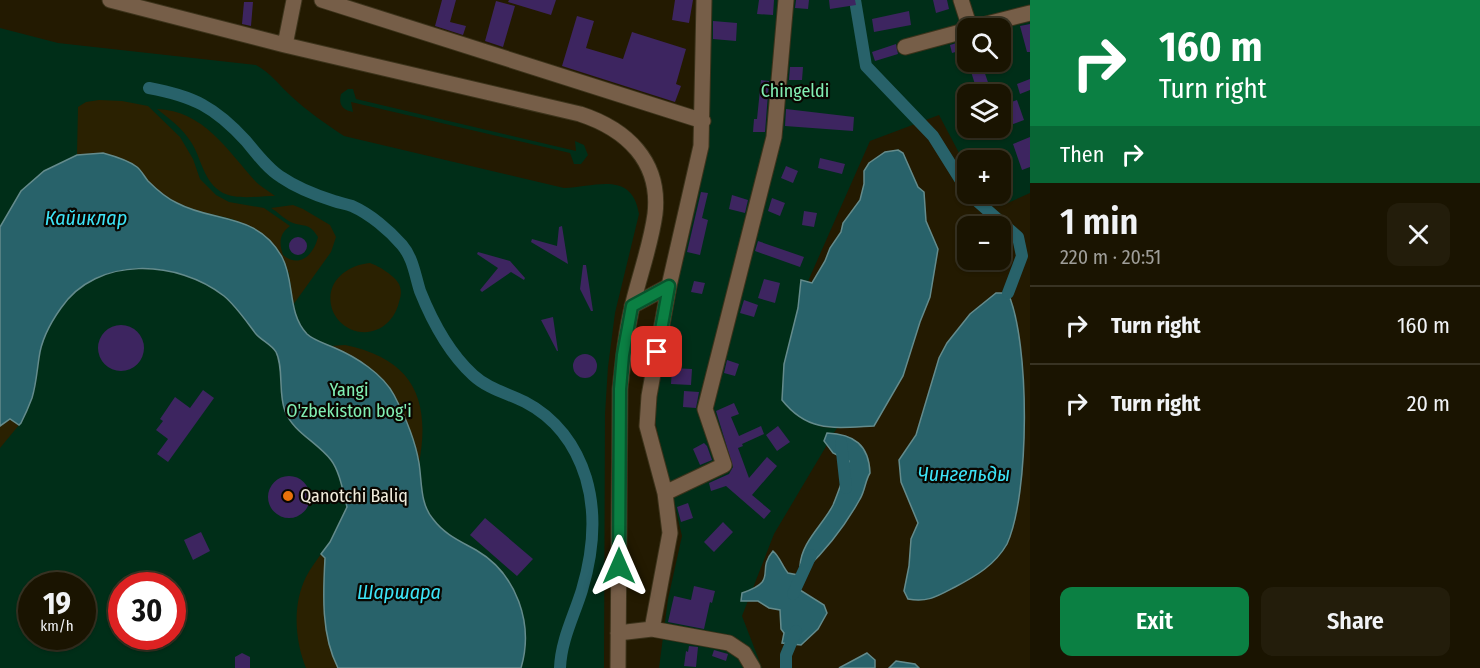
<!DOCTYPE html>
<meta charset="utf-8">
<style>
:root{--surface:#1a1401;--page:#231d0b;--text:#f1f3f6;--muted:#9f9e99;--line:#383323;--accent:#0b8043}
body{margin:0;font-family:"Fira Sans Condensed",sans-serif;background:var(--page);color:var(--text);height:100vh;display:flex;flex-direction:column;font-size:22px;white-space:nowrap}
*{box-sizing:border-box;margin:0}
p{font-size:20px;color:var(--muted)}
.icon{flex:none;width:33px;height:33px;fill:none;stroke:currentColor;stroke-width:2;stroke-linecap:round;stroke-linejoin:round}
.map{position:relative;flex:1;overflow:hidden}
.side{display:flex;flex-direction:column;background:var(--surface);width:450px}
.side>*{flex:none}
.top-card{background:#0b8043;color:#fff;overflow:hidden}
.controls{position:absolute;left:957px;top:18px;display:grid;gap:12px}
.controls a{display:grid;place-items:center;width:54px;height:54px;border-radius:12px;background:var(--surface);box-shadow:0 2px 4px #0004,0 0 0 2px var(--line);font-size:30px}
.speed{position:absolute;left:18px;top:572px;display:flex;gap:12px;font-size:30px;font-weight:700;text-align:center}
.speed>*{display:grid;place-content:center;width:78px;height:78px;border-radius:50%;background:var(--surface);box-shadow:0 2px 4px #0004,0 0 0 2px var(--line);line-height:1}
.speed small{font-size:15px;font-weight:400}
.speed .limit{border:9px solid #d22;background:#fff;color:#111}
.pin{position:absolute;display:grid;place-items:center;width:51px;height:51px;color:#fff;margin:-26px;border-radius:12px;box-shadow:0 3px 9px #0006}
.me{position:absolute;width:66px;margin:-33px;rotate:0deg;stroke-linejoin:round;filter:drop-shadow(0 0 4px #0008)}
.turn{display:flex;align-items:center;gap:21px;height:126px;padding:0 30px;font-size:27px}
.turn .icon{width:78px;height:78px;stroke-width:2.5}
.turn b{display:block;font-size:42px;line-height:51px}
.then{display:flex;align-items:center;height:57px;padding:0 30px;background:#0003;gap:12px;font-size:22px}
.round{display:grid;place-items:center;flex:none;width:63px;height:63px;border-radius:12px;background:var(--page)}
.head{display:flex;align-items:center;justify-content:space-between;height:102px;padding:0 30px}
h1{font-size:36px;font-weight:600;line-height:45px}
.primary-button{display:flex;gap:12px;margin-top:auto;padding:12px 30px}
.primary-button a{flex:1;height:69px;border-radius:12px;background:var(--accent);color:#fff;font-size:24px;font-weight:600;line-height:69px;text-align:center}
.primary-button a+a{background:var(--page);color:var(--text)}
ul{padding:0;list-style:none}
li{display:flex;align-items:center;gap:18px;height:78px;padding:0 30px;border-top:2px solid var(--line)}
li div{flex:1}
li b{display:block;font-size:22px}
li em{font-style:normal}
main{display:flex;flex:1;min-height:0}
.map>svg:first-child{display:block}
.green{fill:#002e18;fill-rule:evenodd}
.sand{fill:#2a2101}
.water{fill:#28626a;stroke:#648b8c;stroke-width:1.5}
.lines{fill:none;stroke-linecap:round;stroke-linejoin:round}
.canal{stroke:#28626a;stroke-width:12}
.building{fill:#3d2560}
.minor-casing{stroke:#3c331b;stroke-width:17}
.minor{stroke:#765e48;stroke-width:15}
.route-casing{stroke:#07532c;stroke-width:15}
.route{stroke:#0b8043;stroke-width:10}
.food-dot{fill:#e8710a;stroke:#090600;stroke-width:2}
.labels{text-anchor:middle;dominant-baseline:central;stroke-width:4.5;stroke-linejoin:round;paint-order:stroke}
.park-label{font-size:18px;fill:#82efb3;stroke:#090600}
.poi-label{font-size:18px;fill:#f0ebdb;stroke:#090600;text-anchor:start}
.water-label{font-size:20px;font-style:italic;fill:#3de3f6;stroke:#090600}
</style>
<main>
<div class="map">
<svg width="1030" height="668" viewBox="0 0 1030 668">
<rect width="100%" height="100%" fill="#231a01"/>
<path class="green" d="M 707,0 L 1030,0 L 1030,193 L 1001,206 L 985,194 L 1000,194 L 1000,160 L 968,160 L 967,168 L 939,115 L 870,141 L 809,279 L 784,364 L 821,427 L 837,428 L 774,534 L 742,616 L 762,668 L 659,668 L 668,599 L 682,536 L 653,413 L 658,353 L 702,159 ZM 968,28 L 1000,28 L 1000,62 L 968,62 ZM 968,94 L 1000,94 L 1000,128 L 968,128 Z
M 0,28 L 58,43 L 256,65 C 271,73 279,85 291,96 C 307,111 326,124 344,136 L 564,188 C 595,187 632,170 639,214 L 615,313 L 608,367 L 605,414 L 604,668 L 0,668 ZM 32,585 L 82,585 L 82,636 L 32,636 ZM 122,585 L 172,585 L 172,636 L 122,636 Z
M 348,89 L 353,89 L 356,99 L 576,151 L 575,141 L 584,145 L 588,155 L 581,164 L 574,164 L 570,153 L 351,102 L 353,112 C 343,110 338,105 341,94 Z"/>
<path class="sand" d="M 99,100 L 122,101 L 148,106 L 180,137 L 193,159 L 200,179 L 216,195 L 229,202 L 264,208 L 290,226 C 279,234 279,243 283,255 C 300,269 314,254 318,237 C 309,223 306,227 293,223 C 285,220 278,212 271,208 L 293,205 L 303,209 L 330,225 L 336,237 L 331,252 L 293,305 L 289,273 L 267,238 L 253,228 L 232,219 L 198,211 L 177,203 L 162,194 L 149,182 L 85,154 L 77,155 L 78,107 L 86,102 Z
M 157,109 C 203,110 228,151 256,182 C 261,187 269,191 275,196 C 259,196 237,200 223,193 C 203,182 202,159 191,142 C 182,128 170,119 157,109 Z
M 370,263 C 379,266 395,276 399,284 C 402,291 401,296 399,302 C 394,324 373,339 350,329 C 342,325 335,318 332,309 C 324,282 347,265 370,263 Z
M 345,345 C 413,359 431,399 419,464 C 404,404 388,372 330,346 Z
M 10,419 L 19,425 L 0,448 L 0,426 Z
M 321,554 L 325,558 C 323,594 321,635 338,668 L 306,668 C 295,641 292,605 306,577 C 310,569 316,561 321,554 Z"/>
<path class="water" d="M 898,150 L 903,153 L 918,187 L 924,192 L 926,221 L 938,249 L 930,297 L 920,322 L 903,376 L 874,426 C 835,428 808,433 782,400 L 784,364 L 798,308 L 801,280 L 812,283 L 825,261 L 830,248 L 841,232 L 843,223 L 860,200 L 864,184 L 864,171 L 869,163 L 885,152 Z
M 103,153 C 114,156 128,160 137,167 C 141,170 144,176 148,181 C 156,189 166,198 177,203 C 214,223 257,212 282,257 C 295,281 287,313 307,334 C 313,340 326,344 335,348 C 356,357 383,374 394,395 C 405,416 415,439 419,463 C 422,482 420,504 433,519 C 445,535 460,541 476,550 C 517,574 534,624 521,668 L 338,668 C 321,635 323,594 325,558 L 321,554 L 330,542 L 347,507 C 343,492 340,472 331,460 C 317,442 293,432 285,411 C 278,393 284,368 276,352 C 272,345 261,340 256,334 C 246,321 236,306 224,296 C 178,260 97,255 61,308 C 51,322 41,341 39,358 C 37,371 36,385 32,398 C 29,406 25,415 21,423 L 19,425 L 10,419 L 0,426 L 0,227 L 21,191 L 44,171 L 77,155 Z
M 996,293 L 1008,293 C 1030,342 1030,494 1007,544 C 995,565 976,576 955,587 C 938,596 927,603 908,599 L 904,591 L 909,566 L 911,539 L 918,523 L 901,482 L 899,460 L 916,435 L 939,358 L 947,343 L 970,314 Z
M 827,433 C 854,434 869,445 870,473 C 865,481 865,491 860,499 C 845,526 827,549 805,570 L 800,566 C 801,542 823,525 833,505 C 839,491 844,475 849,461 L 833,453 L 824,441 Z
M 773,551 C 780,557 782,566 788,573 L 798,575 L 800,590 L 824,605 L 827,613 L 818,629 L 801,645 L 782,643 L 784,633 L 781,629 L 780,610 L 769,608 L 758,601 L 741,601 L 742,593 C 780,580 755,572 773,551 Z
M 867,653 L 875,660 L 875,668 L 839,668 Z
M 896,661 L 915,664 L 919,668 L 889,668 Z"/>
<g class="lines">
<path class="canal" d="M 855,0 L 866,66 L 933,136 L 968,192
M 149,88 C 193,96 215,107 246,141 C 256,153 267,168 281,177 C 297,188 315,195 334,201 C 340,203 346,204 352,206 C 370,214 389,230 402,245 C 413,258 415,275 420,291 C 432,321 449,353 473,375 C 488,389 507,393 525,402 C 556,418 576,446 586,478 C 597,515 593,553 582,590 C 574,616 561,640 560,668
M 969,194 L 1018,237 L 1022,256 L 1008,293
M 841,443 L 846,488
M 793,594 L 811,555
M 786,668 L 786,655 L 796,631"/>
</g>
<path class="building" d="M 442,0 L 456,0 L 450,22 L 466,26 L 463,35 L 435,26 Z
M 509,0 L 556,0 L 551,15 L 508,2 Z
M 675,0 L 693,0 L 689,23 L 672,20 Z
M 759,0 L 774,0 L 773,15 L 757,14 Z
M 796,0 L 809,0 L 808,9 L 795,8 Z
M 829,0 L 855,0 L 856,5 L 830,9 Z
M 933,0 L 947,0 L 949,9 L 936,13 Z
M 496,1 L 515,6 L 503,47 L 485,41 Z
M 244,2 L 253,2 L 251,26 L 242,24 Z
M 909,11 L 911,25 L 874,32 L 872,19 Z
M 577,16 L 594,21 L 586,48 L 623,59 L 632,32 L 686,49 L 676,84 L 681,86 L 675,102 L 562,66 Z
M 713,21 L 737,23 L 736,41 L 713,39 Z
M 1030,24 L 1030,52 L 1027,52 L 1020,26 Z
M 963,41 L 966,49 L 952,53 L 950,45 Z
M 896,44 L 898,54 L 875,61 L 872,52 Z
M 968,62 L 981,62 L 992,94 L 978,94 Z
M 790,67 L 803,67 L 802,80 L 789,80 Z
M 1030,79 L 1030,90 L 1020,94 L 1017,84 Z
M 761,80 L 769,81 L 765,132 L 753,132 L 754,119 L 757,119 Z
M 1017,100 L 1024,120 L 1000,129 L 1000,106 Z
M 786,109 L 854,117 L 853,131 L 785,126 Z
M 1030,137 L 1030,167 L 1022,170 L 1013,144 Z
M 820,158 L 845,164 L 842,174 L 818,168 Z
M 786,166 L 798,171 L 793,183 L 781,178 Z
M 701,192 L 708,193 L 702,218 L 708,220 L 700,255 L 687,252 Z
M 732,195 L 748,200 L 745,213 L 729,209 Z
M 772,198 L 785,203 L 780,216 L 768,211 Z
M 804,211 L 817,213 L 814,227 L 802,225 Z
M 562,226 L 568,264 L 531,242 L 532,239 L 557,246 L 559,227 Z
M289 246a9 9 0 1 1 18 0a9 9 0 1 1-18 0Z
M 758,241 L 804,257 L 800,267 L 755,251 Z
M 478,252 L 510,261 L 525,278 L 524,280 L 511,272 L 482,292 L 480,290 L 498,268 L 477,254 Z
M 583,265 L 586,265 L 593,311 L 591,311 L 580,289 Z
M 764,279 L 780,283 L 775,303 L 758,298 Z
M 694,281 L 705,283 L 702,294 L 691,292 Z
M 744,300 L 758,305 L 754,317 L 740,313 Z
M 553,317 L 558,351 L 557,351 L 541,320 Z
M98 348a23 23 0 1 1 46 0a23 23 0 1 1-46 0Z
M573 366a12 12 0 1 1 24 0a12 12 0 1 1-24 0Z
M 727,360 L 739,364 L 735,376 L 724,373 Z
M 672,368 L 692,369 L 691,385 L 671,384 Z
M 203,390 L 214,398 L 168,462 L 157,454 L 168,439 L 156,430 L 163,421 L 160,419 L 175,397 L 190,408 Z
M 684,391 L 699,392 L 696,408 L 683,407 Z
M 734,403 L 739,414 L 731,417 L 739,436 L 761,426 L 764,434 L 742,444 L 743,446 L 738,448 L 749,478 L 767,457 L 777,466 L 752,495 L 771,511 L 764,519 L 726,486 L 711,491 L 709,483 L 729,474 L 733,467 L 716,411 Z
M 778,426 L 790,442 L 777,451 L 766,435 Z
M 704,443 L 707,446 L 712,460 L 700,465 L 693,449 Z
M268 497a21 21 0 1 1 42 0a21 21 0 1 1-42 0Z
M 688,503 L 693,518 L 681,522 L 677,507 Z
M 485,518 L 533,559 L 517,576 L 470,535 Z
M 723,522 L 733,532 L 714,552 L 704,542 Z
M 201,532 L 210,551 L 193,560 L 184,540 Z
M 694,586 L 715,591 L 712,603 L 710,602 L 704,629 L 668,622 L 674,596 L 691,600 Z
M 689,646 L 698,647 L 696,667 L 684,666 L 686,651 L 688,652 Z
M 714,650 L 728,654 L 726,661 L 712,656 Z
M 242,653 L 250,657 L 250,668 L 235,668 L 235,657 Z"/>
<g class="lines">
<g class="minor-casing">
<path id="minor" d="M 110,0 L 285,45 L 580,114 C 626,129 661,161 655,214 C 651,244 640,274 633,303 C 626,331 623,360 620,389 L 618,668
M 322,0 L 703,121
M 961,0 L 970,28
M 971,28 L 1030,13
M 285,45 L 294,0
M 905,47 L 968,30
M 632,306 L 669,286
M 665,493 L 724,465 L 705,409 L 774,137 L 786,0
M 652,629 L 670,533 L 665,493 L 647,426 L 649,396 L 669,286 L 701,146 L 704,0
M 618,633 L 652,629 L 729,643 L 744,653 L 753,668"/>
</g>
<use href="#minor" class="minor"/>
</g>
<g class="lines">
<g class="route-casing">
<path id="route" d="M 619,566 L 620,389 L 623,355 L 632,306 L 669,286 L 657,352"/>
</g>
<use href="#route" class="route"/>
</g>
<circle class="food-dot" cx="288" cy="496" r="6"/>
<g class="labels">
<g class="park-label">
<text x="795" y="91">Chingeldi</text>
<text x="349" y="390">Yangi<tspan x="349" dy="21">O'zbekiston bog'i</tspan></text>
</g>
<g class="poi-label">
<text x="300" y="496">Qanotchi Baliq</text>
</g>
<g class="water-label">
<text x="86" y="218">Кайиклар</text>
<text x="964" y="474">Чингельды</text>
<text x="399" y="592">Шаршара</text>
</g>
</g>
</svg>
<div class="controls">
<a><svg class="icon" aria-label="search" viewBox="0 0 24 24"><circle cx="10" cy="10" r="6"/><path d="M15 15l6 6"/></svg></a>
<a><svg class="icon" aria-label="layers" viewBox="0 0 24 24"><path d="M12 4l9 5-9 5-9-5zM3 14l9 5 9-5"/></svg></a>
<a>+</a>
<a>−</a>
</div>
<div class="speed"><div>19<small>km/h</small></div><div class="limit">30</div></div>
<div class="pin" style="left:657px;top:352px;background:#d93025"><svg class="icon" aria-label="arrive" viewBox="0 0 24 24"><path d="M6 21V4h12l-3 4 3 4H6"/></svg></div>
<svg class="me" style="left:619px;top:566px" viewBox="-20 -20 40 40"><path d="M0-17L14 15 0 8-14 15z" fill="#0b8043" stroke="#fff" stroke-width="4"/></svg>
</div>
<section class="side">
<div class="top-card">
<div class="turn"><svg class="icon" aria-label="right" viewBox="0 0 24 24"><path d="M7 20v-9h11M14 6l5 5-5 5"/></svg><div><b>160 m</b>Turn right</div></div>
<div class="then">Then<svg class="icon" aria-label="right" viewBox="0 0 24 24"><path d="M7 20v-9h11M14 6l5 5-5 5"/></svg></div>
</div>
<div class="head"><div><h1>1 min</h1><p>220 m · 20:51</p></div><a class="round"><svg class="icon" aria-label="close" viewBox="0 0 24 24"><path d="M6 6l12 12M18 6L6 18"/></svg></a></div>
<ul>
<li><svg class="icon" aria-label="right" viewBox="0 0 24 24"><path d="M7 20v-9h11M14 6l5 5-5 5"/></svg><div><b>Turn right</b></div><em>160 m</em></li>
<li><svg class="icon" aria-label="right" viewBox="0 0 24 24"><path d="M7 20v-9h11M14 6l5 5-5 5"/></svg><div><b>Turn right</b></div><em>20 m</em></li>
</ul>
<div class="primary-button"><a>Exit</a><a>Share</a></div>
</section>
</main>
